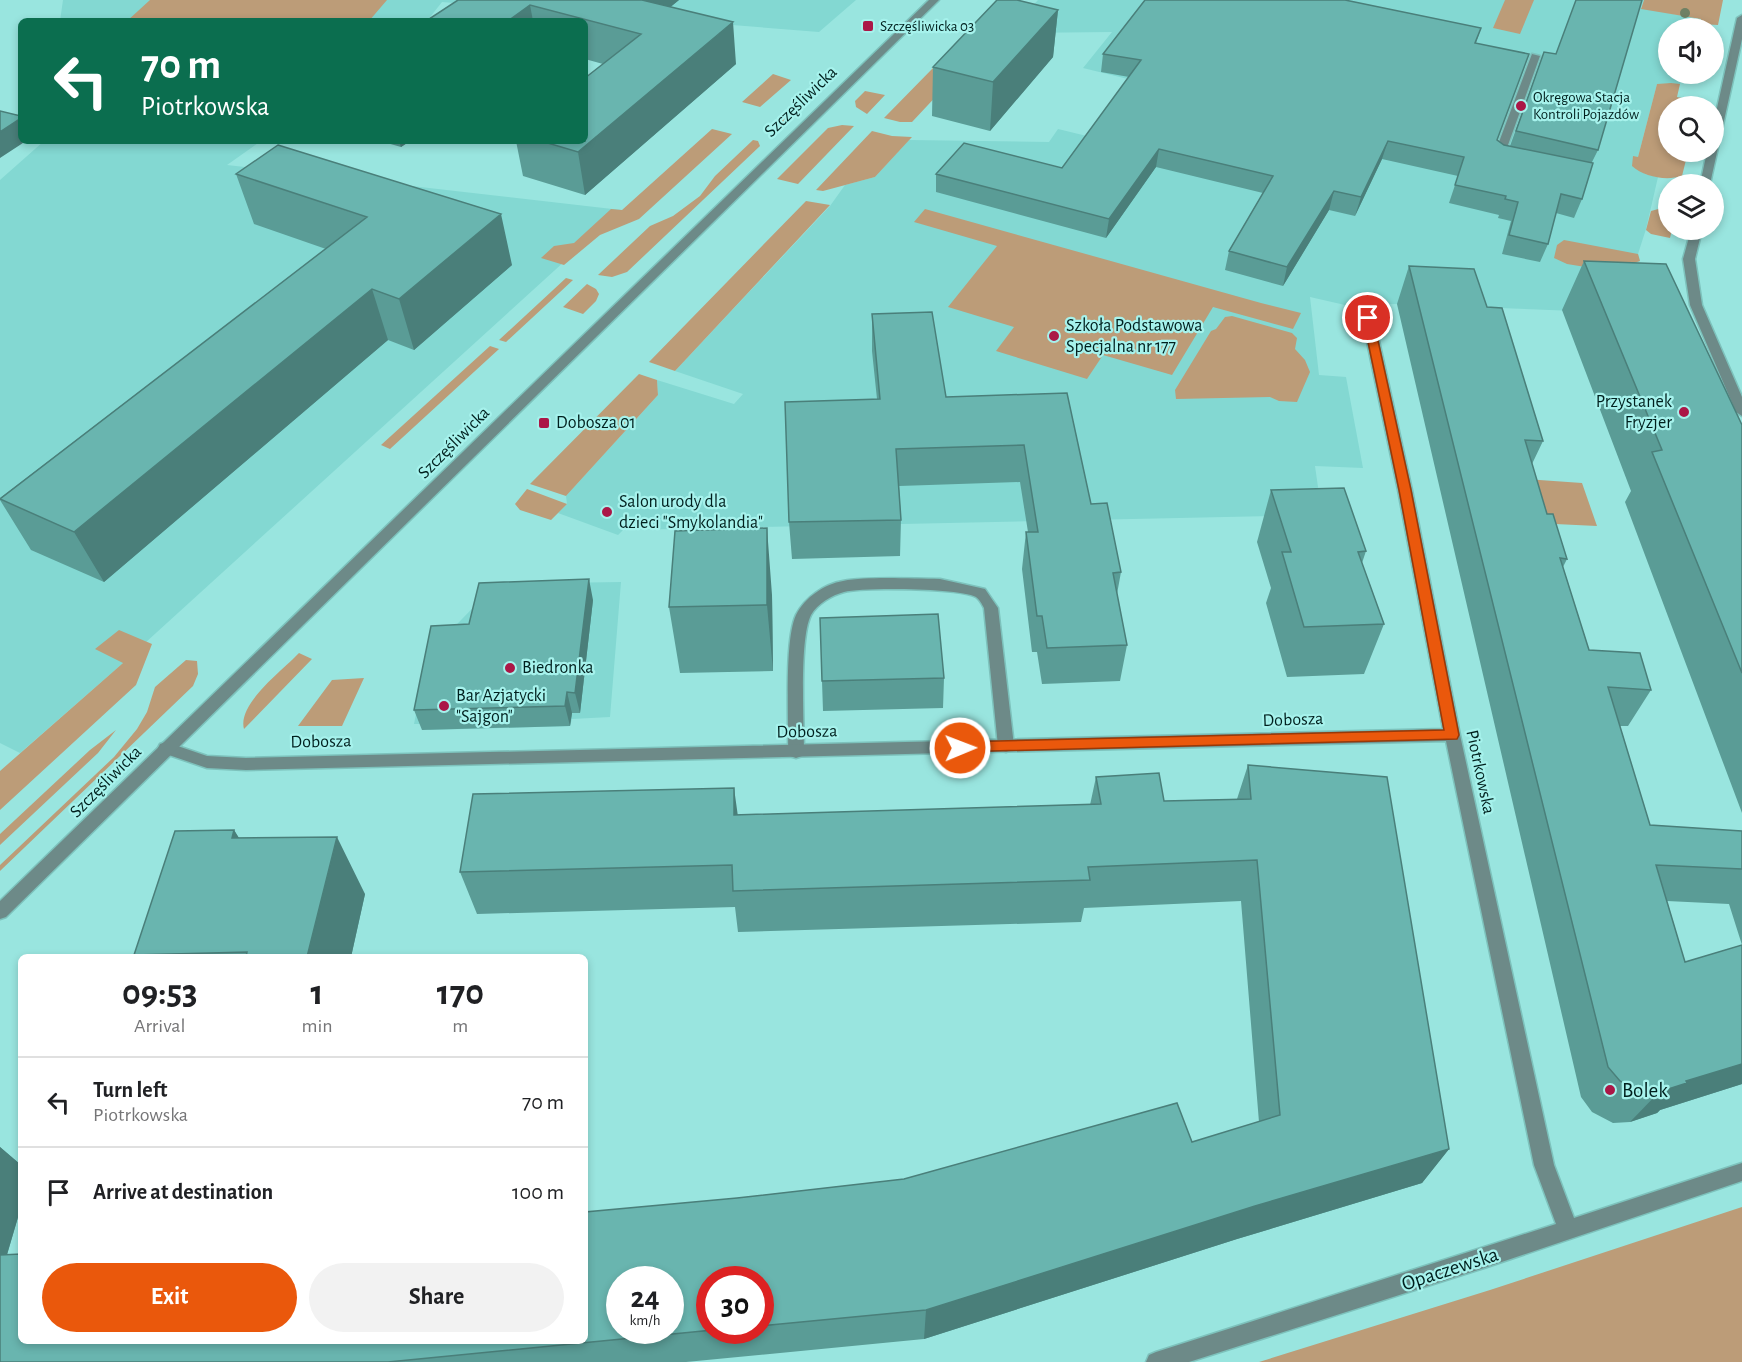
<!DOCTYPE html>
<meta charset="utf-8">
<style>
:root{--surface:#fff;--page:#f2f2f2;--text:#202124;--muted:#757577;--line:#e0e0e0;--accent:#ea580c}
body{margin:0;font-family:"Alegreya Sans",sans-serif;background:var(--page);color:var(--text);height:100vh;display:flex;flex-direction:column;font-size:22px;white-space:nowrap}
*{box-sizing:border-box;margin:0}
p{font-size:20px;color:var(--muted)}
.icon{flex:none;width:33px;height:33px;fill:none;stroke:currentColor;stroke-width:2;stroke-linecap:round;stroke-linejoin:round}
.map{position:relative;flex:1;overflow:hidden}
.drawer{position:absolute;left:18px;top:954px;width:570px;height:390px;display:flex;flex-direction:column;background:var(--surface);border-radius:9px;box-shadow:0 3px 9px #0003}
.drawer>*{flex:none}
.top-card{position:absolute;left:18px;top:18px;width:570px;height:126px;border-radius:9px;box-shadow:0 3px 9px #0003;background:#0b6e4f;color:#fff;overflow:hidden}
.controls{position:absolute;left:1658px;top:18px;display:grid;gap:12px}
.controls a{display:grid;place-items:center;width:66px;height:66px;border-radius:50%;background:var(--surface);box-shadow:0 3px 9px #0003;font-size:30px}
.speed{position:absolute;left:606px;top:1266px;display:flex;gap:12px;font-size:30px;font-weight:700;text-align:center}
.speed>*{display:grid;place-content:center;width:78px;height:78px;border-radius:50%;background:var(--surface);box-shadow:0 3px 9px #0003;line-height:1}
.speed small{font-size:15px;font-weight:400}
.speed .limit{border:9px solid #d22;background:#fff;color:#111}
.pin{position:absolute;display:grid;place-items:center;width:51px;height:51px;color:#fff;margin:-26px;border:3px solid #fff;border-radius:50%;box-shadow:0 2px 6px #0007}
.me{position:absolute;width:66px;margin:-33px;rotate:89deg;stroke-linejoin:round;filter:drop-shadow(0 0 4px #0008)}
.turn{display:flex;align-items:center;gap:21px;height:126px;padding:0 24px;font-size:27px}
.turn .icon{width:78px;height:78px;stroke-width:2.5}
.turn b{display:block;font-size:42px;line-height:51px}
.eta{display:flex;justify-content:space-evenly;align-items:center;height:102px;text-align:center}
.eta b{font-size:36px;font-weight:600;line-height:42px}
.button{display:flex;gap:12px;margin-top:auto;padding:12px 24px}
.button a{flex:1;height:69px;border-radius:36px;background:var(--accent);color:#fff;font-size:24px;font-weight:600;line-height:69px;text-align:center}
.button a+a{background:var(--page);color:var(--text)}
ul{padding:0;list-style:none}
li{display:flex;align-items:center;gap:18px;height:90px;padding:0 24px;border-top:2px solid var(--line)}
li div{flex:1}
li b{display:block;font-size:22px}
li em{font-style:normal}
.map>svg:first-child{display:block}
.built{fill:#83d8d2}
.green{fill:#bc9c78}
.lines{fill:none;stroke-linecap:round;stroke-linejoin:round}
.service-casing{stroke:#7dc2bc;stroke-width:3}
.minor-casing{stroke:#7dc2bc;stroke-width:3}
.tertiary-casing{stroke:#7dc2bc;stroke-width:3}
.service{fill:#6d8a88;fill-rule:evenodd}
.minor{fill:#6d8a88;fill-rule:evenodd}
.tertiary{fill:#6d8a88;fill-rule:evenodd}
.tree{fill:#6f8064}
.wall{fill:#5a9c96;fill-rule:evenodd}
.shaded-wall{fill:#4a7f7a}
.building{fill:#69b5af;stroke:#4a7f7a;stroke-width:1.5;fill-rule:evenodd}
.route{fill:#ea580c;stroke:#983908;stroke-width:1.5}
.poi-dot{fill:#ab1747;stroke:#a6f2ec;stroke-width:2}
.labels{text-anchor:middle;dominant-baseline:central;stroke-width:4.5;stroke-linejoin:round;paint-order:stroke}
.far-poi-label{font-size:15px;fill:#00201e;stroke:#a6f2ec;text-anchor:start}
.street-label{font-size:18px;fill:#00201e;stroke:#a6f2ec}
.poi-label{font-size:18px;fill:#00201e;stroke:#a6f2ec;text-anchor:start}
.near-poi-label{font-size:21px;fill:#00201e;stroke:#a6f2ec;text-anchor:start}
.near-street-label{font-size:21px;fill:#00201e;stroke:#a6f2ec}
</style>
<div class="map">
<svg width="1742" height="1362" viewBox="0 0 1742 1362">
<rect width="100%" height="100%" fill="#99e5df"/>
<path class="built" d="M 63,0 L 856,0 L 819,32 L 442,2 L 427,21 L 60,21 Z
M 1038,0 L 1644,0 L 1641,8 L 1695,18 L 1693,28 L 1668,28 L 1668,45 L 1662,67 L 1668,68 L 1668,74 L 1683,74 L 1680,84 L 1657,84 L 1638,157 L 1645,174 L 1658,177 L 1646,229 L 1638,254 L 1640,261 L 1635,263 L 1652,314 L 1397,304 L 1345,305 L 1310,297 L 1319,375 L 1346,377 L 1363,468 L 1315,466 L 1322,515 L 623,530 L 618,535 L 558,513 L 567,504 L 566,496 L 658,395 L 657,380 L 734,404 L 743,394 L 675,371 L 830,206 L 845,185 L 875,177 L 909,140 L 1049,142 L 1058,129 L 1095,138 L 1136,81 L 1083,68 L 1112,32 L 1008,33 Z
M 44,141 L 261,141 L 227,165 L 621,210 L 123,663 L 20,753 L 0,743 L 0,180 Z
M 621,582 L 610,717 L 572,719 L 570,726 L 429,730 L 423,724 L 414,724 L 428,654 L 496,584 Z"/>
<path class="green" d="M 150,0 L 387,0 L 369,21 L 127,21 Z
M 1505,0 L 1534,0 L 1520,34 L 1493,28 Z
M 1644,0 L 1723,0 L 1718,25 L 1701,24 L 1701,19 L 1641,9 Z
M 937,67 L 958,73 L 912,122 L 900,122 L 884,118 L 933,68 Z
M 773,74 L 791,80 L 760,107 L 742,102 Z
M 1671,83 L 1680,84 L 1677,97 L 1698,101 L 1696,106 L 1668,106 L 1668,152 L 1688,152 L 1682,176 C 1666,181 1644,177 1632,166 L 1633,156 L 1638,157 L 1657,84 Z
M 812,86 L 813,95 L 778,128 L 768,128 Z
M 865,91 L 885,95 L 867,114 L 856,107 L 855,101 Z
M 842,125 L 854,126 L 798,184 L 777,179 L 828,128 Z
M 712,129 L 732,134 L 639,219 L 600,235 L 564,265 L 541,258 L 554,246 L 574,243 L 611,209 L 622,210 Z
M 872,131 L 892,136 L 912,137 L 875,177 L 823,191 L 816,190 Z
M 753,140 L 758,141 L 760,146 L 627,272 L 612,277 L 598,275 L 650,226 L 673,216 L 700,196 L 715,176 Z
M 806,201 L 830,205 L 675,371 L 649,362 Z
M 1662,208 L 1668,209 L 1668,230 L 1672,230 L 1670,238 L 1651,234 L 1646,230 L 1651,211 Z
M 925,209 L 1261,303 L 1301,313 L 1293,329 L 1213,307 L 1172,375 L 1103,355 L 1087,379 L 996,351 L 1014,327 L 948,307 L 997,246 L 914,222 Z
M 1564,240 L 1638,254 L 1640,261 L 1610,271 L 1567,264 L 1554,258 L 1557,245 Z
M 566,278 L 573,280 L 506,342 L 499,340 Z
M 587,284 L 596,289 L 599,294 L 596,301 L 583,314 L 563,307 Z
M 1232,316 L 1292,333 L 1297,338 L 1295,349 L 1305,360 L 1310,372 L 1297,402 L 1279,401 L 1270,397 L 1176,399 L 1175,390 L 1211,331 L 1216,329 L 1225,317 Z
M 490,346 L 499,349 L 390,449 L 381,445 Z
M 639,374 L 657,380 L 658,395 L 566,496 L 530,484 Z
M 1525,479 L 1582,483 L 1597,526 L 1447,519 Z
M 527,489 L 567,504 L 551,520 L 520,510 L 515,504 Z
M 119,630 L 152,644 L 136,685 L 0,810 L 0,771 L 123,663 L 95,649 Z
M 299,653 L 312,659 L 244,729 C 237,704 283,670 299,653 Z
M 186,660 L 197,661 L 198,674 L 193,686 L 0,871 L 0,865 L 114,757 L 137,729 L 147,712 L 155,687 Z
M 364,678 L 342,726 L 298,726 L 332,680 Z
M 116,730 L 98,753 L 0,845 L 0,834 L 90,750 Z
M 1742,1207 L 1742,1362 L 1259,1362 L 1490,1290 Z"/>
<g class="lines">
<g class="service-casing">
<path id="service" d="M 1532,54 L 1540,56 L 1504,156 L 1508,159 L 1503,162 L 1494,160 L 1493,158 Z
M 940,579 L 985,589 L 998,608 L 1014,746 L 1012,750 L 1006,752 L 1000,750 L 998,746 L 984,608 C 982,604 979,599 976,597 C 959,588 862,587 844,592 C 832,595 817,604 811,615 C 799,639 804,722 804,752 L 802,756 L 796,758 L 790,756 L 788,752 C 789,720 784,641 796,615 C 805,597 825,584 843,581 C 870,576 912,579 940,579 Z"/>
</g>
<g class="minor-casing">
<path id="minor" d="M 1742,15 L 1742,39 L 1710,184 L 1700,184 L 1707,152 L 1713,152 L 1713,126 L 1737,18 Z
M 1691,230 L 1702,230 L 1695,259 L 1702,305 L 1742,397 L 1742,416 L 1736,412 L 1690,305 L 1683,259 Z
M 1368,314 L 1374,318 L 1412,490 L 1460,735 L 1554,1165 L 1574,1218 L 1742,1163 L 1742,1181 L 1484,1268 L 1189,1362 L 1146,1362 L 1149,1355 L 1156,1352 L 1556,1224 L 1534,1165 L 1446,741 L 246,770 L 207,768 L 160,752 L 158,748 L 160,744 L 166,742 L 207,756 L 246,758 L 1443,729 L 1398,490 L 1362,318 Z"/>
</g>
<g class="tertiary-casing">
<path id="tertiary" d="M 929,0 L 939,0 L 6,917 L 0,919 L 0,901 Z"/>
</g>
<use href="#service" class="service"/>
<use href="#minor" class="minor"/>
<use href="#tertiary" class="tertiary"/>
</g>
<circle class="tree" cx="1685" cy="13" r="5"/>
<path class="wall" d="M 458,0 L 679,0 L 670,7 L 736,64 L 585,195 L 523,176 L 516,141 L 585,141 L 603,64 L 585,59 L 585,21 L 426,21 Z
M 1058,10 L 1053,57 L 990,131 L 932,116 L 933,67 Z
M 1481,28 L 1476,43 L 1498,140 L 1504,145 L 1510,146 L 1544,52 L 1598,150 L 1592,162 L 1582,199 L 1574,218 L 1556,213 L 1548,244 L 1540,262 L 1502,254 L 1511,221 L 1498,218 L 1499,215 L 1449,203 L 1458,176 L 1382,159 L 1355,216 L 1329,210 L 1283,286 L 1225,270 L 1229,251 L 1263,193 L 1156,167 L 1106,238 L 936,192 L 936,174 L 1062,168 L 1129,77 L 1101,72 L 1103,54 Z
M 380,141 L 410,141 L 401,147 Z
M 236,174 L 512,265 L 414,350 L 388,340 L 104,582 L 31,550 L 0,500 L 0,498 L 326,249 L 254,224 Z
M 1584,261 L 1742,425 L 1742,813 L 1625,502 L 1631,491 L 1562,310 Z
M 1409,266 L 1487,307 L 1543,441 L 1532,464 L 1547,514 L 1567,559 L 1563,567 L 1589,650 L 1651,690 L 1628,726 L 1620,726 L 1650,825 L 1742,831 L 1742,1084 L 1660,1110 L 1657,1113 L 1630,1122 L 1613,1123 L 1592,1112 L 1581,1097 L 1397,304 ZM 1667,901 L 1729,904 L 1742,945 L 1685,962 Z
M 872,314 L 946,397 L 1067,393 L 1091,504 L 1121,572 L 1117,594 L 1127,645 L 1120,681 L 1042,684 L 1037,652 L 1032,652 L 1022,569 L 1026,532 L 1028,532 L 1020,482 L 899,486 L 901,520 L 900,556 L 792,559 L 789,522 L 877,399 L 872,351 Z
M 1271,490 L 1366,551 L 1362,563 L 1384,624 L 1364,674 L 1287,677 L 1266,603 L 1271,588 L 1257,542 Z
M 772,595 L 773,671 L 680,673 L 669,607 Z
M 593,600 L 580,713 L 572,713 L 570,726 L 422,730 L 414,710 Z
M 944,678 L 943,708 L 823,711 L 822,681 Z
M 1248,765 L 1449,1149 L 1422,1183 L 1237,1239 L 924,1339 L 686,1362 L 0,1362 L 0,1147 L 21,1165 L 21,1207 L 7,1255 L 21,1341 L 737,1198 L 904,1179 L 1192,1142 L 1259,1122 L 1241,901 L 1084,908 L 1081,922 L 738,932 L 735,907 L 477,914 L 460,872 L 738,815 L 1090,805 L 1096,777 L 1164,801 L 1237,799 ZM 760,1280 L 760,1330 L 710,1330 Z
M 234,830 L 239,838 L 365,894 L 351,957 L 136,957 L 134,955 Z"/>
<path class="shaded-wall" d="M 629,0 L 679,0 L 638,34 Z
M 530,5 L 533,21 L 508,21 Z
M 1058,10 L 1053,57 L 990,131 L 993,82 Z
M 733,22 L 736,64 L 585,195 L 578,152 Z
M 21,118 L 21,141 L 26,141 L 0,158 L 0,132 Z
M 399,141 L 410,141 L 401,147 Z
M 1388,141 L 1382,159 L 1355,216 L 1361,197 Z
M 1159,149 L 1156,167 L 1106,238 L 1109,219 Z
M 1334,191 L 1329,210 L 1283,286 L 1287,267 Z
M 501,214 L 512,265 L 414,350 L 399,299 Z
M 372,289 L 388,340 L 104,582 L 74,532 Z
M 767,528 L 772,595 L 773,671 L 767,605 Z
M 589,579 L 593,600 L 580,713 L 575,693 Z
M 567,692 L 572,713 L 570,726 L 565,706 Z
M 734,788 L 740,831 L 734,815 Z
M 234,830 L 268,886 L 232,838 Z
M 337,837 L 365,894 L 351,957 L 307,957 Z
M 1742,1064 L 1742,1084 L 1660,1110 L 1657,1113 L 1630,1122 L 1659,1092 L 1686,1081 Z
M 0,1147 L 21,1165 L 21,1207 L 0,1278 Z
M 1449,1149 L 1422,1183 L 1237,1239 L 924,1339 L 926,1310 L 1255,1206 Z"/>
<path class="building" d="M 458,0 L 642,0 L 733,22 L 578,152 L 541,141 L 585,141 L 585,78 L 641,34 L 530,5 L 508,21 L 426,21 Z
M 997,0 L 1017,0 L 1058,10 L 993,82 L 933,67 Z
M 1145,0 L 1345,0 L 1481,28 L 1475,43 L 1529,54 L 1497,140 L 1504,145 L 1593,163 L 1582,199 L 1561,194 L 1548,244 L 1509,235 L 1518,202 L 1505,199 L 1506,196 L 1455,185 L 1464,157 L 1388,141 L 1361,197 L 1334,191 L 1287,267 L 1229,251 L 1273,176 L 1159,149 L 1109,219 L 936,174 L 964,143 L 1062,168 L 1141,60 L 1103,54 Z
M 1576,0 L 1642,0 L 1598,150 L 1516,131 L 1544,52 L 1556,54 Z
M 0,111 L 21,116 L 21,118 L 0,132 Z
M 278,145 L 501,214 L 399,299 L 372,289 L 74,532 L 0,499 L 367,217 L 236,174 Z
M 1584,261 L 1666,264 L 1742,425 L 1742,673 L 1652,452 L 1662,450 Z
M 1409,266 L 1474,269 L 1487,307 L 1502,308 L 1543,441 L 1525,440 L 1547,514 L 1553,514 L 1567,559 L 1560,558 L 1589,650 L 1640,653 L 1651,690 L 1608,687 L 1650,825 L 1742,831 L 1742,869 L 1656,865 L 1685,962 L 1742,945 L 1742,1064 L 1686,1081 L 1687,1083 L 1659,1092 L 1641,1094 L 1620,1081 L 1608,1067 Z
M 932,312 L 946,397 L 1067,393 L 1091,504 L 1107,503 L 1121,572 L 1113,573 L 1127,645 L 1047,648 L 1042,616 L 1037,616 L 1026,532 L 1038,532 L 1024,445 L 896,449 L 901,520 L 789,522 L 785,402 L 880,399 L 872,314 Z
M 1344,488 L 1366,551 L 1358,552 L 1384,624 L 1304,627 L 1282,552 L 1291,552 L 1271,490 Z
M 767,528 L 767,605 L 669,607 L 675,531 Z
M 589,579 L 575,693 L 567,692 L 565,706 L 414,710 L 431,626 L 469,624 L 479,583 Z
M 938,614 L 944,678 L 822,681 L 820,618 Z
M 1248,765 L 1387,777 L 1449,1149 L 1255,1206 L 926,1310 L 760,1326 L 760,1280 L 710,1280 L 710,1330 L 713,1330 L 388,1362 L 0,1362 L 0,1255 L 21,1254 L 21,1341 L 585,1341 L 585,1212 L 737,1198 L 904,1179 L 1177,1103 L 1192,1142 L 1280,1115 L 1257,860 L 1088,867 L 1090,880 L 733,891 L 732,865 L 460,872 L 473,794 L 734,788 L 734,815 L 1101,804 L 1096,777 L 1159,773 L 1164,801 L 1251,799 ZM 620,1280 L 670,1280 L 670,1330 L 620,1330 Z
M 234,830 L 232,838 L 337,837 L 307,957 L 246,957 L 247,952 L 134,955 L 175,831 Z"/>
<path class="route" d="M 1368,315 L 1373,318 L 1411,490 L 1459,735 L 1457,739 L 955,752 L 953,748 L 955,744 L 960,742 L 1444,730 L 1399,490 L 1363,318 Z"/>
<g class="poi-dot">
<rect x="862" y="20" width="12" height="12" rx="3"/>
<circle cx="1521" cy="106" r="6"/>
<circle cx="1054" cy="336" r="6"/>
<circle cx="1684" cy="412" r="6"/>
<rect x="538" y="417" width="12" height="12" rx="3"/>
<circle cx="607" cy="512" r="6"/>
<circle cx="510" cy="668" r="6"/>
<circle cx="444" cy="706" r="6"/>
<circle cx="1610" cy="1090" r="6"/>
</g>
<g class="labels">
<g class="far-poi-label">
<text x="880" y="26">Szczęśliwicka 03</text>
<text x="1533" y="97">Okręgowa Stacja<tspan x="1533" dy="17">Kontroli Pojazdów</tspan></text>
</g>
<g class="street-label">
<text transform="translate(801 102) rotate(-44)">Szczęśliwicka</text>
<text transform="translate(454 443) rotate(-45)">Szczęśliwicka</text>
<text transform="translate(1293 720) rotate(-2)">Dobosza</text>
<text transform="translate(807 732) rotate(-1)">Dobosza</text>
<text transform="translate(321 742) rotate(-1)">Dobosza</text>
<text transform="translate(1480 772) rotate(78)">Piotrkowska</text>
<text transform="translate(106 782) rotate(-45)">Szczęśliwicka</text>
</g>
<g class="poi-label">
<text x="1066" y="326">Szkoła Podstawowa<tspan x="1066" dy="21">Specjalna nr 177</tspan></text>
<text x="1672" y="402" text-anchor="end">Przystanek<tspan x="1672" dy="21">Fryzjer</tspan></text>
<text x="556" y="423">Dobosza 01</text>
<text x="619" y="502">Salon urody dla<tspan x="619" dy="21">dzieci "Smykolandia"</tspan></text>
<text x="522" y="668">Biedronka</text>
<text x="456" y="696">Bar Azjatycki<tspan x="456" dy="21">"Sajgon"</tspan></text>
</g>
<g class="near-poi-label">
<text x="1622" y="1090">Bolek</text>
</g>
<g class="near-street-label">
<text transform="translate(1450 1269) rotate(-18)">Opaczewska</text>
</g>
</g>
</svg>
<div class="controls">
<a><svg class="icon" aria-label="sound" viewBox="0 0 24 24"><path d="M4 9h4l5-4v14l-5-4H4zM17 9q2 3 0 6"/></svg></a>
<a><svg class="icon" aria-label="search" viewBox="0 0 24 24"><circle cx="10" cy="10" r="6"/><path d="M15 15l6 6"/></svg></a>
<a><svg class="icon" aria-label="layers" viewBox="0 0 24 24"><path d="M12 4l9 5-9 5-9-5zM3 14l9 5 9-5"/></svg></a>
</div>
<div class="speed"><div>24<small>km/h</small></div><div class="limit">30</div></div>
<div class="pin" style="left:1368px;top:318px;background:#d93025"><svg class="icon" aria-label="arrive" viewBox="0 0 24 24"><path d="M6 21V4h12l-3 4 3 4H6"/></svg></div>
<svg class="me" style="left:960px;top:748px" viewBox="-20 -20 40 40"><circle r="17" fill="#ea580c" stroke="#fff" stroke-width="3"/><path d="M0-11L8 9 0 5-8 9z" fill="#fff"/></svg>
<div class="top-card">
<div class="turn"><svg class="icon" aria-label="left" viewBox="0 0 24 24"><path d="M17 20v-9H6M10 6l-5 5 5 5"/></svg><div><b>70 m</b>Piotrkowska</div></div>
</div>
<section class="drawer">
<div class="eta">
<div><b>09:53</b><p>Arrival</p></div>
<div><b>1</b><p>min</p></div>
<div><b>170</b><p>m</p></div>
</div>
<ul>
<li><svg class="icon" aria-label="left" viewBox="0 0 24 24"><path d="M17 20v-9H6M10 6l-5 5 5 5"/></svg><div><b>Turn left</b><p>Piotrkowska</p></div><em>70 m</em></li>
<li><svg class="icon" aria-label="arrive" viewBox="0 0 24 24"><path d="M6 21V4h12l-3 4 3 4H6"/></svg><div><b>Arrive at destination</b></div><em>100 m</em></li>
</ul>
<div class="button"><a>Exit</a><a>Share</a></div>
</section>
</div>
